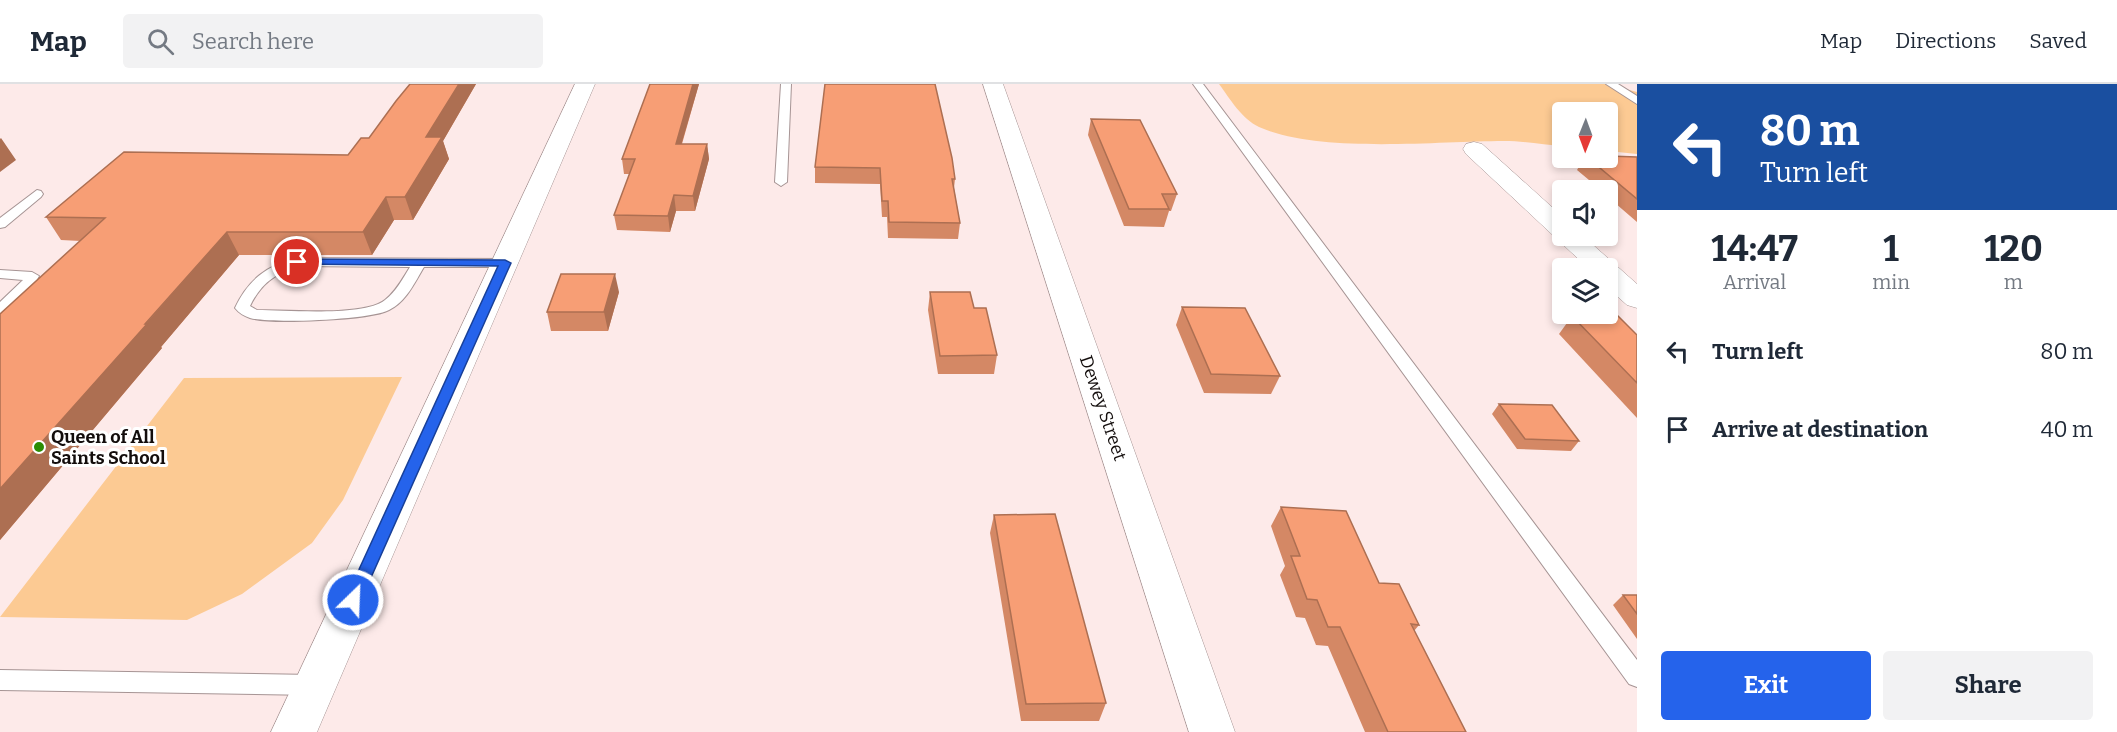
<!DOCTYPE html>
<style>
:root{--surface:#fff;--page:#f2f2f3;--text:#1f2937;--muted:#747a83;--line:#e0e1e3;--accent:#2563eb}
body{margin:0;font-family:Bitter,serif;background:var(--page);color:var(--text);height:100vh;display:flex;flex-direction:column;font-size:22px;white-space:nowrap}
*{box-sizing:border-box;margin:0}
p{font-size:20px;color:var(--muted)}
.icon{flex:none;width:33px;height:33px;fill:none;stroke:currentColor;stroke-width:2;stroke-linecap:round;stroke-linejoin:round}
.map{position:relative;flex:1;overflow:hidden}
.drawer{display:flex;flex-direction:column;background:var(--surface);width:480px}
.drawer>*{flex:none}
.hud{background:#1a4fa0;color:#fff;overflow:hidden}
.needle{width:39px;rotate:181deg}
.buttons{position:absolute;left:1552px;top:18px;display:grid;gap:12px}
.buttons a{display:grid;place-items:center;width:66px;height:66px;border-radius:6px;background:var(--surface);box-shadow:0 3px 9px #0003;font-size:30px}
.pin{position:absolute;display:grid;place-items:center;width:51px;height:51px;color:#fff;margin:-26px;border:3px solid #fff;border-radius:50%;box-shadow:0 2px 6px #0007}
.me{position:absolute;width:66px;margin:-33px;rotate:24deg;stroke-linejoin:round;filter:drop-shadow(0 0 4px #0008)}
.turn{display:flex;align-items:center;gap:21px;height:126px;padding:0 24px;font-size:27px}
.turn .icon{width:78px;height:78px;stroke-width:2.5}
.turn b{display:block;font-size:42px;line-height:51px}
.eta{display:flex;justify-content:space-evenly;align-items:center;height:102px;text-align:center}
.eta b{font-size:36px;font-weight:700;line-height:42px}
.button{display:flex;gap:12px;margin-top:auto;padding:12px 24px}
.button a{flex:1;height:69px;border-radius:6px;background:var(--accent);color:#fff;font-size:24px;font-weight:700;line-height:69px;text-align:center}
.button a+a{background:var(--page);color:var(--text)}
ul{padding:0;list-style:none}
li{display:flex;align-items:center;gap:18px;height:78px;padding:0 24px}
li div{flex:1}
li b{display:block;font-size:22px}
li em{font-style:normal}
header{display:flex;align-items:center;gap:36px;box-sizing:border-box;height:84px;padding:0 30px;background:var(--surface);border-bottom:2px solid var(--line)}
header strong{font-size:28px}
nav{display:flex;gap:33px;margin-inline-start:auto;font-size:21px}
.search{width:420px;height:54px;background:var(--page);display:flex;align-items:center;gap:15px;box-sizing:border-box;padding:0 21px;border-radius:6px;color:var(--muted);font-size:22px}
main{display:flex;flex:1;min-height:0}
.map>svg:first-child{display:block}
.green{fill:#fcca93}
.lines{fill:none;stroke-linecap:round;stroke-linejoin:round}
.service-casing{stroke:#a69494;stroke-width:2}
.minor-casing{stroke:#a69494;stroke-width:1}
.tertiary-casing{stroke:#a69494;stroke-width:1}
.service{fill:#fff;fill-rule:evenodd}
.minor{fill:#fff;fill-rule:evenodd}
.tertiary{fill:#fff;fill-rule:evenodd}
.wall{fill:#d48865}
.shaded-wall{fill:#ad6f52}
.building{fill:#f79e75;stroke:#ad6f52;stroke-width:1.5}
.route{fill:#2563eb;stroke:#184099;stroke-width:1.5}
.poi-dot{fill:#2b8d04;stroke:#fff;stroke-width:2}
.labels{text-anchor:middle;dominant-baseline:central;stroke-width:6;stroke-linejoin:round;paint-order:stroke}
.street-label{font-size:18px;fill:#130d0c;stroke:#fff}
.poi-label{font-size:18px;font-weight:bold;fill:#130d0c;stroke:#fff;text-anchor:start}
</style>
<header>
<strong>Map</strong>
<div class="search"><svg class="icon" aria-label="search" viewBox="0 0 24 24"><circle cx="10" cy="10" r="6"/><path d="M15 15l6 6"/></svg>Search here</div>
<nav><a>Map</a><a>Directions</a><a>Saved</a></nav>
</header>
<main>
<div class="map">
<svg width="1637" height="648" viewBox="0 0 1637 648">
<rect width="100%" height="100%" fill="#fdeae9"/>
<path class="green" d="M 1219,0 L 1607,0 L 1637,8 L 1637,70 L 1608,67 L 1608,28 L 1563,28 L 1563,62 C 1544,61 1523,57 1504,57 C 1437,57 1319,70 1259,43 C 1242,35 1230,15 1219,0 Z
M 402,293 L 343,416 L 312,459 L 242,510 L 187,536 L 0,533 L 184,294 Z"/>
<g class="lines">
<g class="service-casing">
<path id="service" d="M 781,0 L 791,0 L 787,98 L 781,102 L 775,98 Z
M 1193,0 L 1203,0 L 1637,576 L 1637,603 L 1629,600 Z
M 1606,0 L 1618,0 L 1637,12 L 1637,20 Z
M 37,106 L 41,107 L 43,110 L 41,113 L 5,143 L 0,144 L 0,134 Z
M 297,174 L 505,175 L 512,179 L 505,183 L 424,183 C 415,198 406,218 389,226 C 370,236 271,240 250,234 C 244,232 239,229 235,224 C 248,196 267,181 297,174 ZM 298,182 L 410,183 C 403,194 396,208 385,216 C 364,233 285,226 257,226 L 250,222 C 260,201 275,189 298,182 Z
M 0,186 L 32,188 L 39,192 L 33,203 L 5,229 L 0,230 L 0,218 L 23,196 L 0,194 Z
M 0,586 L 314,591 L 322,594 L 325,601 L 322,608 L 314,611 L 0,606 Z"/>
</g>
<g class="minor-casing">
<path id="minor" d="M 983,0 L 1003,0 L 1235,648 L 1189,648 Z
M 1474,58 L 1482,60 L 1563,133 L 1563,152 L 1583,152 L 1637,200 L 1637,224 L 1627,221 L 1608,204 L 1608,184 L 1588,184 L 1466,70 L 1463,65 L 1466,60 Z"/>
</g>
<g class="tertiary-casing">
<path id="tertiary" d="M 575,0 L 595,0 L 317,648 L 271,648 Z"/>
</g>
<use href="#service" class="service"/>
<use href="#minor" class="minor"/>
<use href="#tertiary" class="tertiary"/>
</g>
<path class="wall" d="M 410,0 L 476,0 L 443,57 L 449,75 L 413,136 L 394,136 L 372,171 L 239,171 L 161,263 L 162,264 L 0,456 L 0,230 L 81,157 L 61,156 L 46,133 L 348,71 L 369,54 Z
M 650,0 L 699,0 L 682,60 L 707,60 L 709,75 L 695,127 L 676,127 L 670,148 L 617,146 L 614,131 L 630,90 L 624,90 L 622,75 Z
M 825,0 L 955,95 L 954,104 L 960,139 L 958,155 L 888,154 L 887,133 L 882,133 L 880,100 L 815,99 L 815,83 Z
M 1091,35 L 1177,110 L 1171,127 L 1169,127 L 1164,143 L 1124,142 L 1088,51 Z
M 1637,73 L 1637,138 L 1608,113 L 1608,106 L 1601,106 L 1577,86 L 1584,74 Z
M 619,208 L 608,247 L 551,247 L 547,228 Z
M 930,208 L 974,224 L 997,271 L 994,290 L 938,290 L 928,226 Z
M 1182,223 L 1280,292 L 1271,310 L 1204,309 L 1176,241 Z
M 1572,232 L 1637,251 L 1637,334 L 1559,250 Z
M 1499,320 L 1579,357 L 1571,367 L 1517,365 L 1492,330 Z
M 1281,423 L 1379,499 L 1419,541 L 1414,547 L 1466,648 L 1365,648 L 1328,562 L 1316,561 L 1305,534 L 1296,533 L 1280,491 L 1285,482 L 1271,442 Z
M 994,431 L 1106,619 L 1099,637 L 1021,637 L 990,449 Z
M 1623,511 L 1637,511 L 1637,555 L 1613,521 Z"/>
<path class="shaded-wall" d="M 459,0 L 476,0 L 443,57 L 449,75 L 413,136 L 405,113 L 426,53 Z
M 693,0 L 699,0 L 677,75 L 676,60 Z
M 1,54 L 16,76 L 0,88 L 0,55 Z
M 707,60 L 709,75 L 695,127 L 693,112 Z
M 674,111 L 676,127 L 670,148 L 668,132 Z
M 386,113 L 394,136 L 372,171 L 363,148 Z
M 227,148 L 239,171 L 161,263 L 162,264 L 0,456 L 0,405 Z
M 615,190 L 619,208 L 608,247 L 604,228 Z"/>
<path class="building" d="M 410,0 L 459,0 L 426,53 L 442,53 L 405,113 L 386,113 L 363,148 L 227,148 L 145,240 L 147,240 L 0,405 L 0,230 L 105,134 L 46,133 L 124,68 L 348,71 L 361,54 L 369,54 L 396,17 Z
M 650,0 L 693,0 L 676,60 L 707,60 L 693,112 L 674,111 L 668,132 L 614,131 L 635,75 L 622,75 Z
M 825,0 L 935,0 L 952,74 L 955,95 L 952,95 L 960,139 L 889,138 L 888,117 L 882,117 L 880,84 L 815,83 Z
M 1091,35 L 1140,36 L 1177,110 L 1162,110 L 1169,125 L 1129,125 Z
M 1608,72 L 1637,73 L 1637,115 L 1588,74 L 1608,74 Z
M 561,190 L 615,190 L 604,228 L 547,228 Z
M 930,208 L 970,208 L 974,224 L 986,224 L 997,271 L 940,272 Z
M 1182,223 L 1245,224 L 1280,292 L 1211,290 Z
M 1572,232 L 1618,232 L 1637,251 L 1637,299 Z
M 1499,320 L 1552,321 L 1579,357 L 1525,355 Z
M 1281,423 L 1346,427 L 1379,499 L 1399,500 L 1419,541 L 1411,540 L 1466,648 L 1388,648 L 1340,543 L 1328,543 L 1317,516 L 1307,515 L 1291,472 L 1300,472 Z
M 1055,430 L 1106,619 L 1026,620 L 994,431 Z
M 1623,511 L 1637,511 L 1637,530 Z"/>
<path class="route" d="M 297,175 L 505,176 L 511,179 L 361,516 L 359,521 L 353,523 L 347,521 L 345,516 L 498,182 L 293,180 L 293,176 Z"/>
<circle class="poi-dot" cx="39" cy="363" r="6"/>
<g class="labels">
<g class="street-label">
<text transform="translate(1103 324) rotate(71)">Dewey Street</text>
</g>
<g class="poi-label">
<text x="51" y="353">Queen of All<tspan x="51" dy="21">Saints School</tspan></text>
</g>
</g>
</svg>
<div class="buttons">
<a><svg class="needle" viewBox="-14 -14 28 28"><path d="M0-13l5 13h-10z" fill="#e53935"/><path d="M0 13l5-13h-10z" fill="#747a83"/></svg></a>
<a><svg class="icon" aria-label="sound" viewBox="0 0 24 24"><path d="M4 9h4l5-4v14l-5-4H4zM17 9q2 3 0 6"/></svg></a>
<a><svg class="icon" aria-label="layers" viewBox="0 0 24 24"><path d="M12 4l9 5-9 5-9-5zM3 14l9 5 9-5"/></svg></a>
</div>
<div class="pin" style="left:297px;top:178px;background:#d93025"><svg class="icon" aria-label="arrive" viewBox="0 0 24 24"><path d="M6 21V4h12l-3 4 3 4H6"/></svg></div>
<svg class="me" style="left:353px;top:516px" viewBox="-20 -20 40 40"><circle r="17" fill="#2563eb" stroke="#fff" stroke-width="3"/><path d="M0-11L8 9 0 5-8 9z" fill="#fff"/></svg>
</div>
<section class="drawer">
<div class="hud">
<div class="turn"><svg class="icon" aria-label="left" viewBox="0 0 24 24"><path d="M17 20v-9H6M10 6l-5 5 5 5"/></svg><div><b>80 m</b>Turn left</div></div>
</div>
<div class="eta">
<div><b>14:47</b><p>Arrival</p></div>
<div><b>1</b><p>min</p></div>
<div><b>120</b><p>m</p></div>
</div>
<ul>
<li><svg class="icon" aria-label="left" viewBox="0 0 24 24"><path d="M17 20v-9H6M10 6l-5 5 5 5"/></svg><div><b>Turn left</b></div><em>80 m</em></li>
<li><svg class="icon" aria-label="arrive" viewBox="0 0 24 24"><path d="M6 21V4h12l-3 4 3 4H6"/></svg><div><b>Arrive at destination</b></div><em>40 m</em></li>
</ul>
<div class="button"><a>Exit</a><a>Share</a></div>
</section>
</main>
